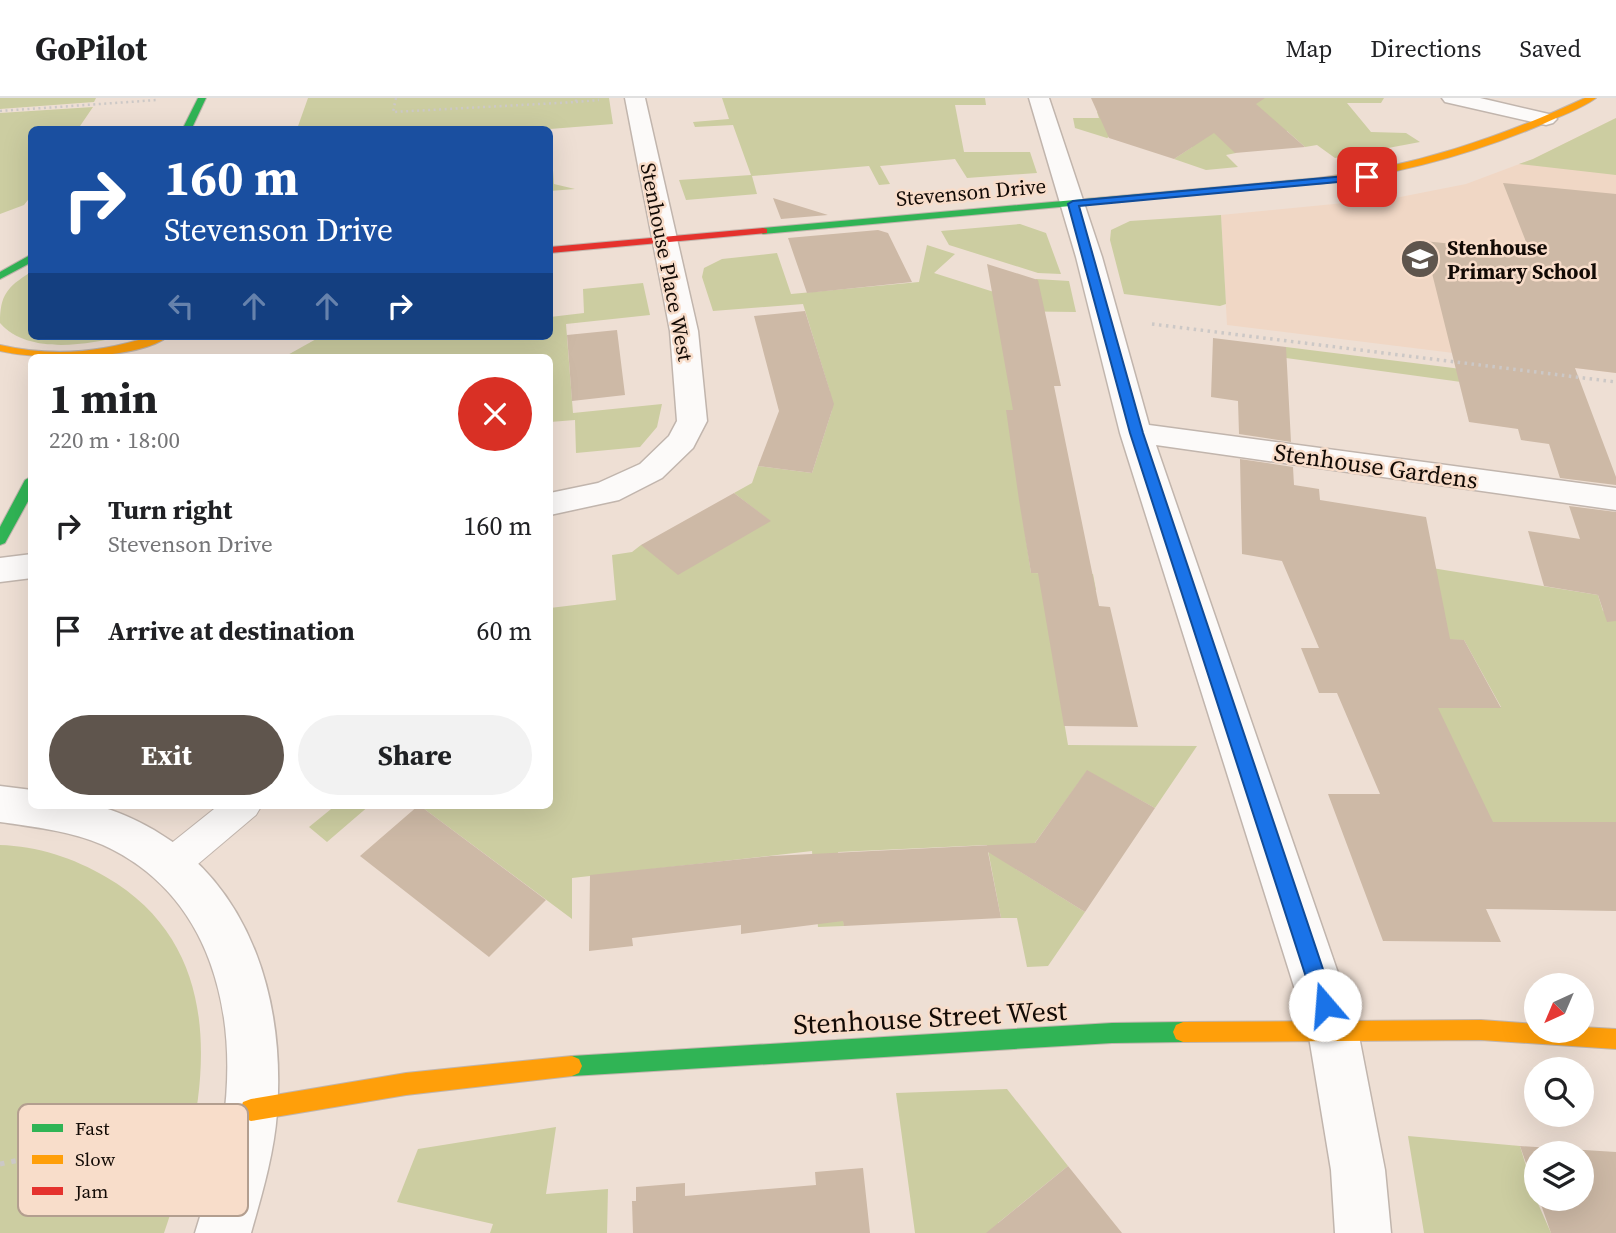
<!DOCTYPE html>
<meta charset="utf-8">
<style>
:root{--surface:#fff;--page:#f2f2f2;--text:#202124;--muted:#757577;--line:#e0e0e0;--accent:#5f554d}
body{margin:0;font-family:"Source Serif 4",serif;background:var(--page);color:var(--text);height:100vh;display:flex;flex-direction:column;font-size:26px;white-space:nowrap}
*{box-sizing:border-box;margin:0}
p{font-size:23px;color:var(--muted)}
.icon{flex:none;width:38px;height:38px;fill:none;stroke:currentColor;stroke-width:2;stroke-linecap:round;stroke-linejoin:round}
.map{position:relative;flex:1;overflow:hidden}
.drawer{position:absolute;left:28px;top:256px;width:525px;height:455px;display:flex;flex-direction:column;background:var(--surface);border-radius:10px;box-shadow:0 7px 28px #0002}
.drawer>*{flex:none}
.hud{position:absolute;left:28px;top:28px;width:525px;height:214px;border-radius:10px;box-shadow:0 7px 28px #0002;background:#1a4fa0;color:#fff;overflow:hidden}
.needle{width:46px;rotate:224deg}
.fabs{position:absolute;left:1524px;top:875px;display:grid;gap:14px}
.fabs a{display:grid;place-items:center;width:70px;height:70px;border-radius:50%;background:var(--surface);box-shadow:0 7px 28px #0002;font-size:35px}
.pin{position:absolute;display:grid;place-items:center;width:60px;height:60px;color:#fff;margin:-30px;border-radius:14px;box-shadow:0 4px 10px #0006}
.me{position:absolute;width:77px;margin:-38px;rotate:342deg;stroke-linejoin:round;filter:drop-shadow(0 0 5px #0008)}
.turn{display:flex;align-items:center;gap:24px;height:147px;padding:0 21px;font-size:32px}
.turn .icon{width:91px;height:91px;stroke-width:2.5}
.turn b{display:block;font-size:49px;line-height:60px}
.lanes{display:flex;align-items:center;height:66px;padding:0 21px;background:#0003;justify-content:center;gap:35px;direction:ltr}
.lanes .off{opacity:.35}
.round{display:grid;place-items:center;flex:none;width:74px;height:74px;border-radius:37px;background:var(--page)}
.summary{display:flex;align-items:center;justify-content:space-between;height:119px;padding:0 21px}
h1{font-size:42px;font-weight:700;line-height:52px}
.button{display:flex;gap:14px;margin-top:auto;padding:14px 21px}
.button a{flex:1;height:80px;border-radius:42px;background:var(--accent);color:#fff;font-size:28px;font-weight:700;line-height:80px;text-align:center}
.button a+a{background:var(--page);color:var(--text)}
ul{padding:0;list-style:none}
li{display:flex;align-items:center;gap:21px;height:105px;padding:0 21px}
li div{flex:1}
li b{display:block;font-size:26px}
li em{font-style:normal}
header{display:flex;align-items:center;gap:42px;box-sizing:border-box;height:98px;padding:0 35px;background:var(--surface);border-bottom:2px solid var(--line)}
header strong{font-size:33px}
nav{display:flex;gap:38px;margin-inline-start:auto;font-size:24px}
.map>svg:first-child{display:block}
.built{fill:#f0d7c5}
.green{fill:#cccda1}
.building{fill:#cdb9a6}
.lines{fill:none;stroke-linecap:round;stroke-linejoin:round}
.lane-casing{stroke:#c1b5ad;stroke-width:2}
.street-casing{stroke:#c1b5ad;stroke-width:3}
.fast-casing{stroke:#c1b5ad;stroke-width:2}
.slow-casing{stroke:#c1b5ad;stroke-width:2}
.jam-casing{stroke:#c1b5ad;stroke-width:2}
.path-far2{stroke:#ccc8c6;stroke-width:2.5;stroke-dasharray:2 3.5;stroke-linecap:butt}
.path-far1{stroke:#ccc8c6;stroke-width:3.5;stroke-dasharray:2.5 4.5;stroke-linecap:butt}
.path{stroke:#ccc8c6;stroke-width:5;stroke-dasharray:4.5 7;stroke-linecap:butt}
.lane{fill:#fcfaf9;fill-rule:evenodd}
.street{fill:#fcfaf9;fill-rule:evenodd}
.fast{fill:#30b455;fill-rule:evenodd}
.slow{fill:#ff9f0a;fill-rule:evenodd}
.jam{fill:#e5322d;fill-rule:evenodd}
.route{fill:#1a73e8;stroke:#114b97;stroke-width:2}
.labels{text-anchor:middle;dominant-baseline:central;stroke-width:5;stroke-linejoin:round;paint-order:stroke}
.far-street-label{font-size:21px;fill:#120a05;stroke:#f8ddca}
.far-poi-label{font-size:21px;font-weight:bold;fill:#120a05;stroke:#f8ddca;text-anchor:start}
.street-label{font-size:24px;fill:#120a05;stroke:#f8ddca}
.near-street-label{font-size:28px;fill:#120a05;stroke:#f8ddca}
.key{fill:#f8ddca;stroke:#b39e8f;stroke-width:2}
.key-label{font-size:19px;fill:#120a05}
</style>
<header>
<strong>GoPilot</strong>
<nav><a>Map</a><a>Directions</a><a>Saved</a></nav>
</header>
<div class="map">
<svg width="1616" height="1135" viewBox="0 0 1616 1135">
<rect width="100%" height="100%" fill="#eedfd4"/>
<path class="built" d="M 1616,20 L 1616,275 L 1227,227 L 1221,117 L 1395,100 L 1466,86 L 1533,61 Z"/>
<path class="green" d="M 0,0 L 96,0 L 94,4 L 0,11 Z
M 308,0 L 609,0 L 613,26 L 550,31 L 554,86 L 575,91 L 550,93 L 550,32 L 297,31 Z
M 722,0 L 985,0 L 986,7 L 955,7 L 964,54 L 1030,54 L 1037,75 L 967,80 L 955,61 L 880,68 L 890,86 L 879,87 L 869,68 L 752,78 L 757,96 L 686,102 L 679,82 L 751,77 L 733,27 L 695,29 L 693,24 L 729,21 Z
M 1127,0 L 1384,0 L 1381,5 L 1347,5 L 1371,34 L 1406,35 L 1420,44 L 1335,60 L 1317,47 L 1305,49 L 1287,33 L 1220,39 L 1236,55 L 1226,57 L 1238,69 L 1206,72 L 1174,61 L 1192,49 L 1126,28 L 1107,40 L 1075,30 L 1073,20 L 1099,20 L 1097,14 L 1134,14 Z
M 93,9 L 78,31 L 32,32 L 31,98 L 24,107 L 0,116 L 0,15 Z
M 1616,20 L 1616,77 L 1519,66 L 1533,61 Z
M 1221,117 L 1226,206 L 1220,208 L 1124,196 L 1110,142 L 1111,132 L 1130,123 Z
M 1020,126 L 1046,135 L 1061,176 L 1038,175 L 949,147 L 941,133 Z
M 927,147 L 955,156 L 934,175 L 1016,201 L 1036,181 L 1069,183 L 1076,214 L 996,213 L 1059,313 L 1007,312 L 1031,475 L 1093,476 L 1096,492 L 1042,492 L 1068,647 L 1197,648 L 1155,710 L 1087,673 L 1016,771 L 1085,814 L 1048,868 L 1027,869 L 1017,820 L 1001,820 L 987,747 L 838,754 L 844,828 L 818,829 L 812,753 L 572,780 L 572,821 L 419,707 L 550,707 L 550,510 L 616,502 L 612,457 L 632,454 L 641,447 L 770,423 L 734,395 L 752,385 L 758,368 L 812,375 L 832,312 L 782,305 L 830,294 L 803,206 L 713,213 L 702,179 L 704,170 L 722,161 L 777,155 L 791,196 L 919,184 Z
M 31,174 L 32,238 L 123,238 C 87,247 28,257 0,225 C 0,197 7,189 31,174 Z
M 643,185 L 650,217 L 566,226 L 573,315 L 662,306 L 657,329 L 640,349 L 576,355 L 575,322 L 550,324 L 550,259 L 284,259 L 318,240 L 340,238 L 550,238 L 550,219 L 584,215 L 583,191 Z
M 1286,249 L 1501,276 L 1505,290 L 1286,260 Z
M 1364,459 L 1598,497 L 1603,513 L 1616,516 L 1616,724 L 1445,724 L 1437,610 L 1501,609 L 1464,542 L 1404,541 Z
M 336,707 L 370,707 L 327,744 L 309,729 Z
M 0,747 C 37,748 74,760 106,779 C 239,856 206,1015 164,1135 L 0,1135 Z
M 1007,991 L 1068,1068 L 998,1125 L 1004,1135 L 915,1135 L 896,995 Z
M 556,1029 L 546,1096 L 608,1091 L 607,1135 L 490,1135 L 493,1126 L 397,1104 L 418,1051 Z
M 1408,1038 L 1520,1048 L 1536,1101 L 1551,1135 L 1424,1135 Z"/>
<path class="building" d="M 1091,0 L 1265,0 L 1256,6 L 1305,49 L 1235,55 L 1214,35 L 1174,61 L 1109,40 Z
M 1503,85 L 1616,96 L 1616,275 L 1575,270 L 1616,379 L 1616,387 L 1560,380 L 1549,346 L 1521,342 L 1518,331 L 1469,324 L 1424,143 L 1530,154 Z
M 773,100 L 828,117 L 781,121 Z
M 878,132 L 888,135 L 912,184 L 807,195 L 788,140 Z
M 987,166 L 1038,182 L 1061,288 L 1054,288 L 1099,508 L 1110,509 L 1138,629 L 1064,628 L 1038,475 L 1031,475 L 1019,402 L 1006,312 L 1013,312 Z
M 805,213 L 834,306 L 812,375 L 758,368 L 779,313 L 754,218 Z
M 617,232 L 625,297 L 572,303 L 567,237 Z
M 1213,240 L 1286,249 L 1291,344 L 1239,336 L 1238,303 L 1211,299 Z
M 1240,361 L 1293,369 L 1294,387 L 1319,391 L 1320,402 L 1426,419 L 1450,541 L 1464,542 L 1501,610 L 1438,610 L 1493,724 L 1616,724 L 1616,813 L 1486,811 L 1501,844 L 1383,843 L 1328,696 L 1380,696 L 1337,595 L 1319,595 L 1301,550 L 1319,550 L 1282,463 L 1242,456 Z
M 734,395 L 771,423 L 678,477 L 641,447 Z
M 1569,408 L 1616,414 L 1616,523 L 1607,524 L 1598,497 L 1544,488 L 1528,433 L 1580,441 Z
M 1087,672 L 1155,710 L 1085,814 L 988,754 L 1001,820 L 844,828 L 843,823 L 741,836 L 741,827 L 632,840 L 633,848 L 589,853 L 590,777 L 771,758 L 1035,745 Z
M 419,707 L 546,802 L 489,859 L 360,758 Z
M 1520,1048 L 1616,1054 L 1616,1135 L 1551,1135 L 1539,1101 L 1582,1101 L 1582,1055 L 1536,1055 L 1536,1094 Z
M 1068,1068 L 1122,1135 L 986,1135 Z
M 863,1070 L 870,1135 L 633,1135 L 632,1103 L 636,1103 L 636,1089 L 685,1085 L 685,1098 L 816,1087 L 815,1074 Z"/>
<g class="lines">
<g class="lane-casing">
<path id="lane" d="M 219,707 L 262,707 L 256,717 L 185,777 L 172,782 L 159,777 L 154,766 L 159,755 Z"/>
</g>
<g class="street-casing">
<path id="street" d="M 625,0 L 645,0 L 698,233 L 707,323 L 693,350 L 662,380 L 619,402 L 550,417 L 550,395 L 598,385 L 640,366 L 669,338 L 677,323 L 670,233 Z
M 1029,0 L 1049,0 L 1102,159 L 1149,327 L 1616,390 L 1616,412 L 1156,347 L 1358,933 L 1385,1072 L 1391,1135 L 1335,1135 L 1331,1072 L 1308,933 L 1120,335 L 1076,159 Z
M 1442,0 L 1480,0 L 1553,17 L 1557,21 L 1553,25 L 1546,27 L 1445,4 Z
M 32,456 L 32,480 L 0,484 L 0,460 Z
M 0,688 L 32,692 L 32,707 C 52,707 76,703 96,708 C 116,712 136,722 154,732 C 253,790 285,906 277,1015 C 274,1056 262,1096 251,1135 L 195,1135 C 206,1100 217,1064 223,1027 C 239,917 213,797 103,747 C 71,733 35,729 0,724 Z"/>
</g>
<g class="fast-casing">
<path id="fast" d="M 198,0 L 206,0 L 191,32 L 182,32 Z
M 1318,80 L 1323,83 L 1321,85 L 763,136 L 758,133 L 763,130 Z
M 32,156 L 32,164 L 0,181 L 0,174 Z
M 32,378 L 32,396 L 5,445 L 0,447 L 0,429 L 25,382 Z
M 1183,924 L 1190,927 L 1193,934 L 1190,941 L 1183,944 L 1112,945 L 572,978 L 565,975 L 562,968 L 565,961 L 572,958 L 1112,925 Z"/>
</g>
<g class="slow-casing">
<path id="slow" d="M 1585,0 L 1596,0 C 1581,11 1560,18 1543,26 C 1470,57 1396,77 1318,86 L 1313,83 L 1318,80 C 1413,69 1499,40 1585,0 Z
M 151,238 L 169,238 C 137,263 38,262 0,253 L 0,247 C 52,259 101,255 151,238 Z
M 1481,922 L 1536,926 L 1536,933 L 1582,933 L 1582,929 L 1616,931 L 1616,951 L 1481,942 L 1183,944 L 1176,941 L 1173,934 L 1176,927 L 1183,924 Z
M 572,958 L 579,961 L 582,968 L 579,975 L 572,978 L 406,997 L 251,1023 L 243,1020 L 240,1012 L 243,1004 L 251,1001 L 406,975 Z"/>
</g>
<g class="jam-casing">
<path id="jam" d="M 763,130 L 767,131 L 767,135 L 550,155 L 550,149 Z"/>
</g>
<path class="path-far2" d="M 396,0 L 393,14 L 576,4 L 576,0
M 576,4 L 599,2
M 0,13 L 157,2"/>
<path class="path-far1" d="M 1152,226 L 1616,284"/>
<path class="path" d="M 0,1066 L 196,1026"/>
<use href="#lane" class="lane"/>
<use href="#street" class="street"/>
<use href="#fast" class="fast"/>
<use href="#slow" class="slow"/>
<use href="#jam" class="jam"/>
</g>
<path class="route" d="M 1367,76 L 1370,77 L 1370,81 L 1079,108 L 1143,335 L 1335,907 L 1332,914 L 1325,917 L 1318,914 L 1315,907 L 1130,335 L 1068,106 L 1073,103 Z"/>
<defs>
<g id="school-disc" transform="scale(2.0125)"><circle r="9.5" fill="#5f554d" stroke="#f8ddca"/><path d="M0-5L7-2L0 1L-7-2ZM-4 1L0 2.5L4 1V4Q0 6-4 4Z" fill="#fff"/></g>
</defs>
<g fill-rule="evenodd">
<use href="#school-disc" x="1420" y="161"/>
</g>
<g class="labels">
<g class="far-street-label">
<text transform="translate(971 94) rotate(-5)">Stevenson Drive</text>
<text transform="translate(667 164) rotate(79)">Stenhouse Place West</text>
</g>
<g class="far-poi-label">
<text x="1447" y="149">Stenhouse<tspan x="1447" dy="24">Primary School</tspan></text>
</g>
<g class="street-label">
<text transform="translate(1376 368) rotate(8)">Stenhouse Gardens</text>
</g>
<g class="near-street-label">
<text transform="translate(930 919) rotate(-3)">Stenhouse Street West</text>
</g>
</g>
<rect x="18" y="1006" width="230" height="112" rx="10" class="key"/>
<rect x="32" y="1026" width="31" height="8" fill="#30b455"/>
<rect x="32" y="1057" width="31" height="9" fill="#ff9f0a"/>
<rect x="32" y="1089" width="31" height="8" fill="#e5322d"/>
<g class="key-label">
<text x="75" y="1037">Fast</text>
<text x="75" y="1068">Slow</text>
<text x="75" y="1100">Jam</text>
</g>
</svg>
<div class="fabs">
<a><svg class="needle" viewBox="-14 -14 28 28"><path d="M0-13l5 13h-10z" fill="#e53935"/><path d="M0 13l5-13h-10z" fill="#757577"/></svg></a>
<a><svg class="icon" aria-label="search" viewBox="0 0 24 24"><circle cx="10" cy="10" r="6"/><path d="M15 15l6 6"/></svg></a>
<a><svg class="icon" aria-label="layers" viewBox="0 0 24 24"><path d="M12 4l9 5-9 5-9-5zM3 14l9 5 9-5"/></svg></a>
</div>
<div class="pin" style="left:1367px;top:79px;background:#d93025"><svg class="icon" aria-label="arrive" viewBox="0 0 24 24"><path d="M6 21V4h12l-3 4 3 4H6"/></svg></div>
<svg class="me" style="left:1325px;top:907px" viewBox="-20 -20 40 40"><circle r="19" fill="#fff"/><path d="M0-13L10 11 0 6-10 11z" fill="#1a73e8"/></svg>
<div class="hud">
<div class="turn"><svg class="icon" aria-label="right" viewBox="0 0 24 24"><path d="M7 20v-9h11M14 6l5 5-5 5"/></svg><div><b>160 m</b>Stevenson Drive</div></div>
<div class="lanes"><svg class="icon off" aria-label="left" viewBox="0 0 24 24"><path d="M17 20v-9H6M10 6l-5 5 5 5"/></svg><svg class="icon off" aria-label="ahead" viewBox="0 0 24 24"><path d="M12 20V5M6 11l6-6 6 6"/></svg><svg class="icon off" aria-label="ahead" viewBox="0 0 24 24"><path d="M12 20V5M6 11l6-6 6 6"/></svg><svg class="icon" aria-label="right" viewBox="0 0 24 24"><path d="M7 20v-9h11M14 6l5 5-5 5"/></svg></div>
</div>
<section class="drawer">
<div class="summary"><div><h1>1 min</h1><p>220 m · 18:00</p></div><a class="round" style="background:#d93025;color:#fff"><svg class="icon" aria-label="close" viewBox="0 0 24 24"><path d="M6 6l12 12M18 6L6 18"/></svg></a></div>
<ul>
<li><svg class="icon" aria-label="right" viewBox="0 0 24 24"><path d="M7 20v-9h11M14 6l5 5-5 5"/></svg><div><b>Turn right</b><p>Stevenson Drive</p></div><em>160 m</em></li>
<li><svg class="icon" aria-label="arrive" viewBox="0 0 24 24"><path d="M6 21V4h12l-3 4 3 4H6"/></svg><div><b>Arrive at destination</b></div><em>60 m</em></li>
</ul>
<div class="button"><a>Exit</a><a>Share</a></div>
</section>
</div>
